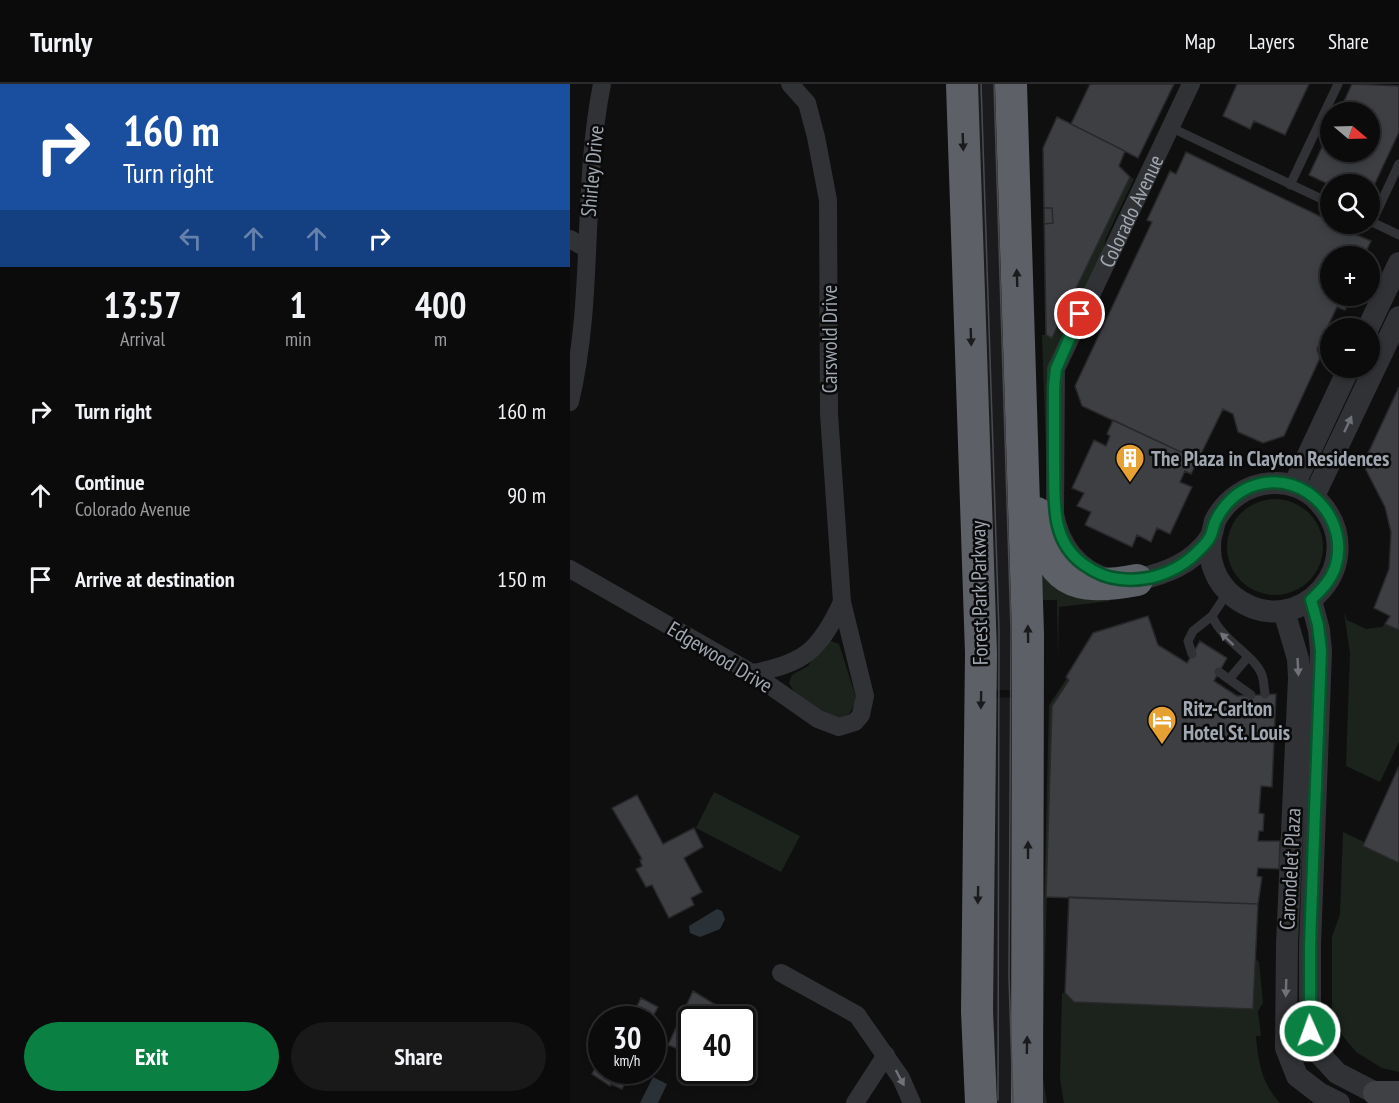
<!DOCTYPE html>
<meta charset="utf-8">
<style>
:root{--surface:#0b0b0c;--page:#19191a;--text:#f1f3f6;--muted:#9a9b9d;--line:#2b2b2d;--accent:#0b8043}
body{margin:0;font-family:"PT Sans Narrow",sans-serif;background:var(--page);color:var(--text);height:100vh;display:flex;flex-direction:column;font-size:22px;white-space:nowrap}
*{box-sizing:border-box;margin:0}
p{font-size:20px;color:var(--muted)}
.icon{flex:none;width:33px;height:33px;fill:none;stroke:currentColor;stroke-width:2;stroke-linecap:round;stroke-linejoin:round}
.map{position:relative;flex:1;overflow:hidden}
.drawer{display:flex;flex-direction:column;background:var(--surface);width:570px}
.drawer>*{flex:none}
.top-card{background:#1a4fa0;color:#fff;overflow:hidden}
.needle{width:39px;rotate:109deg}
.controls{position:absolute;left:750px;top:18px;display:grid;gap:12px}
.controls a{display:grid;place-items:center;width:60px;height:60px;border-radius:50%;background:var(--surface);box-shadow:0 3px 9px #0003,0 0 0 2px var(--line);font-size:30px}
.speed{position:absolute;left:18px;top:922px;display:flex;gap:12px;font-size:30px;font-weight:700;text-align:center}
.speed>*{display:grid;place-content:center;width:78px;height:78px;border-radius:50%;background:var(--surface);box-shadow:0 3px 9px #0003,0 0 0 2px var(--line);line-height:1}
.speed small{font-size:15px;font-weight:400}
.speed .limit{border:3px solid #111;border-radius:9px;background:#fff;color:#111}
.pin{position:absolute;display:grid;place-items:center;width:51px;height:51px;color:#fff;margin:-26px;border:3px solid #fff;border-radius:50%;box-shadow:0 2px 6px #0007}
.me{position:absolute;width:66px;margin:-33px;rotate:358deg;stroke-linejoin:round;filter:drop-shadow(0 0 4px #0008)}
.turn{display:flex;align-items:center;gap:21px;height:126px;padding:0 24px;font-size:27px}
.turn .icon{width:78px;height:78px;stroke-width:2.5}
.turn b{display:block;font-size:42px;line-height:51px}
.lanes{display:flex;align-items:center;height:57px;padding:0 24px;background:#0003;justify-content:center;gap:30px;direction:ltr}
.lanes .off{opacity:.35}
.eta{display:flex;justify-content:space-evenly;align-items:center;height:102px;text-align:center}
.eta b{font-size:36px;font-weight:800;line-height:42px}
.primary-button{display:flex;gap:12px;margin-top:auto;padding:12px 24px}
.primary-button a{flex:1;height:69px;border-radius:36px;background:var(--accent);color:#fff;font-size:24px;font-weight:800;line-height:69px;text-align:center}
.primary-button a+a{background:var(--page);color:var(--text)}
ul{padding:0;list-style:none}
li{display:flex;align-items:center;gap:18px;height:84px;padding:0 24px}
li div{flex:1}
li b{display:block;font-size:22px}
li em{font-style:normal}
header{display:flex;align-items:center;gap:36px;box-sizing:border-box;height:84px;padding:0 30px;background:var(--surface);border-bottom:2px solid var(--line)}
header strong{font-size:28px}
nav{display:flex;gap:33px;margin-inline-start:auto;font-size:21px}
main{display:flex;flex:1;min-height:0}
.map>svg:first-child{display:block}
.built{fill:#1b1b1d}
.green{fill:#1c231c}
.water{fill:#2a3238}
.building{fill:#3e3f43;stroke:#29292c;stroke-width:1.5}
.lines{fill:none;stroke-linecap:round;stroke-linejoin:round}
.service{stroke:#313235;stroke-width:9}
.minor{stroke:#313235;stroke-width:18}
.tertiary{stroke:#313235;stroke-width:22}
.secondary{stroke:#3f4145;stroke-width:24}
.motorway{stroke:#5d6066;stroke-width:32}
.tram{stroke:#484a4e;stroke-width:1.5}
.oneway{fill:#1b1b1d}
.oneway2{fill:#6f7279}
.route-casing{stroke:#07532c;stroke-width:15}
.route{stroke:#0b8043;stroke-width:10}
.labels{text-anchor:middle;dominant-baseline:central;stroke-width:5;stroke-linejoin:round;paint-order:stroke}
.street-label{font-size:21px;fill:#a1a7b1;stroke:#0a0a0b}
.poi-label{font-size:21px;font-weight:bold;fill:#a1a7b1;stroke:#0a0a0b;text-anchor:start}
</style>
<header>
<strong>Turnly</strong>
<nav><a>Map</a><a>Layers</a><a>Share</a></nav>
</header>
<main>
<section class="drawer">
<div class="top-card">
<div class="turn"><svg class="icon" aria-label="right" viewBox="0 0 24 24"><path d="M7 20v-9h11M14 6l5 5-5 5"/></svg><div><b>160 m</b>Turn right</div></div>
<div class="lanes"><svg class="icon off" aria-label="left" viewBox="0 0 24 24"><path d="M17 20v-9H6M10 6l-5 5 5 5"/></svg><svg class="icon off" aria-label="ahead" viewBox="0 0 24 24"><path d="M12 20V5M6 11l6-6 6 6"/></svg><svg class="icon off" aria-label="ahead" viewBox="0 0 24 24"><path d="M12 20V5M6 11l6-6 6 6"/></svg><svg class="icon" aria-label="right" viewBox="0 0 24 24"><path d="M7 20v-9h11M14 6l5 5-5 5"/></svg></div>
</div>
<div class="eta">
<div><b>13:57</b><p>Arrival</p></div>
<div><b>1</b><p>min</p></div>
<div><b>400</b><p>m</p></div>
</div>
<ul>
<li><svg class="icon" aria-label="right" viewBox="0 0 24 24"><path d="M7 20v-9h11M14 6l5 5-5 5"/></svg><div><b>Turn right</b></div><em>160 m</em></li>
<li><svg class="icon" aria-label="ahead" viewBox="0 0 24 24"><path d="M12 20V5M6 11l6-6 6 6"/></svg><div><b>Continue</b><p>Colorado Avenue</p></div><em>90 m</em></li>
<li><svg class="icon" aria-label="arrive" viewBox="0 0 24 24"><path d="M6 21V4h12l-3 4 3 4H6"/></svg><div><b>Arrive at destination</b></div><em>150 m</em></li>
</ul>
<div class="primary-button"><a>Exit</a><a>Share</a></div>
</section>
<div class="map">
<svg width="829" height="1019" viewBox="0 0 829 1019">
<rect width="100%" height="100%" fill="#0f0f10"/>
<path class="built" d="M 405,0 L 429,0 L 448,606 L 423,606 Z
M 448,613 L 446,1019 L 427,1019 L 422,909 L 423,614 Z"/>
<path class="green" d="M 560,93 L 564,95 L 536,154 L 532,172 L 487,265 L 477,398 L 472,251 L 476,251 Z
M657 463a48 48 0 1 1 96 0a48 48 0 1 1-96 0Z
M 474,491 L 538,510 L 540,517 L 489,523 L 488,575 L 487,516 L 473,516 L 474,605 L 471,605 L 471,492 Z
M 774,529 L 777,536 L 796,545 L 812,543 L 815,540 L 829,546 L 829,658 L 810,698 L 776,682 L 780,569 Z
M 261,557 L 269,560 L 287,617 L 279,630 L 266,637 L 259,636 L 223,606 L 219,599 L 222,591 L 238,582 L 254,558 Z
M 497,594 L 499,596 L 482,622 L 472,988 L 477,1019 L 469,1019 L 479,621 Z
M 144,708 L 230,752 L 211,788 L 126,744 Z
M 773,748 L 794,758 L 793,762 L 829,779 L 829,988 L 812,984 L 786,968 L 767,945 L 762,929 L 762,853 L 770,830 Z
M 686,875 L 689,878 L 693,919 L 688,927 L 691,952 L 686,952 C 688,978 692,1000 710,1019 L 494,1019 L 490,995 L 492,908 L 504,918 L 683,925 Z"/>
<path class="water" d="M 147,825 L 152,827 L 155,835 L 150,845 L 130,853 L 120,849 L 119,842 Z
M 83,993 L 97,1000 L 88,1019 L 70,1019 Z"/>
<path class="building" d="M 520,0 L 604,0 L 568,74 L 501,40 Z
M 667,0 L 739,0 L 715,51 L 684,37 L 680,45 L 653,32 Z
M 782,0 L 829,2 L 829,48 L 800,110 L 800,100 L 760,101 L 739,91 L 760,46 L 760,68 L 800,68 L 800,28 L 769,28 Z
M 487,33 L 555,67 L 549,82 L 560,93 L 482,254 L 476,251 L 473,64 Z
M 616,68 L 760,137 L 760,140 L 801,157 L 794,172 L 760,172 L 760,212 L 782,212 L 775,226 L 767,223 L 747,265 L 750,274 L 714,352 L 693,359 L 668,348 L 663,330 L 653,325 L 628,376 L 512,322 L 505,302 L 582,138 L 577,136 L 600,87 L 606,90 Z
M 474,124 L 482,124 L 483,139 L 474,140 Z
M 829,303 L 829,546 L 815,540 L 820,532 L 804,524 L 819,485 L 821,448 L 815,423 L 793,380 Z
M 543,336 L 628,376 L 621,390 L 615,387 L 610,398 L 622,403 L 600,450 L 587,444 L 581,458 L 567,451 L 562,463 L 515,441 L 521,428 L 507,422 L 514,409 L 502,404 L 524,356 L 536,362 L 540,352 L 537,350 Z
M 578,532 L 588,561 L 617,579 L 630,557 L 657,574 L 644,597 L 667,612 L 706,610 L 702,703 L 691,702 L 689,729 L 694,730 L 693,747 L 689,747 L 688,757 L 710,757 L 709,785 L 688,784 L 687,792 L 692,793 L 688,820 L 476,813 L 482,622 L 499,596 L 496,593 L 523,549 Z
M 829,682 L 829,779 L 793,762 Z
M 67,711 L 93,760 L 124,744 L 133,763 L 114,774 L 132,808 L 121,814 L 124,821 L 99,834 L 82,801 L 76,803 L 66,785 L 72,782 L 70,776 L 72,775 L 42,724 Z
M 499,813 L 688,820 L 683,925 L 504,918 L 495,909 Z
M 123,907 L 146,921 L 139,936 L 122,936 L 122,967 L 118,974 L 110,970 L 111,966 L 98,961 Z
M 71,914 L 88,923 L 81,936 L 60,936 Z
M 32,971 L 32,987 L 61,987 L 52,1005 L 41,1000 L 40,1002 L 22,990 Z"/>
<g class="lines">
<path class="service" d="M 600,43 L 760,119
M 720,101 L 768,0
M 800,137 L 829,151
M 802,138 L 829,80
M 642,532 C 654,559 684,570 692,591 C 694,597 694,604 695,610
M 622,570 L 618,557 L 623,547 L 642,532 L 658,508
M 649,588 L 681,611
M 660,594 L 678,573"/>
<g class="minor">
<path d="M 0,155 L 17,165"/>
<path d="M 0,318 C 25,213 11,105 32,0"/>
<path d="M 0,485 L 182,589 L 248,635 L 269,643 L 285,638 L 291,631 L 295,612 L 272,518 L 259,330 L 258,116 L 246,53 L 237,19 L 220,0"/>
<path id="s1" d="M 541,494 C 508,486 491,460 485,430 L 486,285 L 621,0"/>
<path d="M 182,589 C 234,580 250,566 272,518"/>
<path d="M 211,889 L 287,931 L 331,994 L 342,1019"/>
<path d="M 285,1019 L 316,971"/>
</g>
<path class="tertiary" d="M 798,244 L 829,179
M 724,401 L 779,284
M 744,412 L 829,233
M 567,496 C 596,489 622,480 640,454 C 643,449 643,443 645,437 C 656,415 678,400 703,399 C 719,398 737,405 748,417 C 804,476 729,562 664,513 C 645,498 637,475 641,452
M 741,516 L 749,546 L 751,567 L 740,861 L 740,947 L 745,965 L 767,989 L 821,1017
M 714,527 L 728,575 L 729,594 L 717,860 L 716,964 L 727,992 L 749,1009 L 769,1019"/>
<path class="secondary" d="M 805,1009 L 829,1009"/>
<path class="motorway" d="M 392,0 L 411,569 L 407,927 L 411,1019
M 441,0 L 458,550 L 457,1019
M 467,429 C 478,498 503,508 567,496"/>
<path class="tram" d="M 411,0 L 429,547 L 428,1016
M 424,0 L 441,546 L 439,893 L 443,1019"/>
</g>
<defs><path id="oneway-solid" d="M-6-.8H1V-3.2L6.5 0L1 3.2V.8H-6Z" transform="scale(1.5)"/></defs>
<g class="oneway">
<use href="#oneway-solid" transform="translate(393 58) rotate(88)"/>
<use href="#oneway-solid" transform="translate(447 194) rotate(-92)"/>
<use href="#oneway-solid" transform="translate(401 253) rotate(88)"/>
<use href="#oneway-solid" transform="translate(458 550) rotate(-91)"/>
<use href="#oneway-solid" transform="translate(411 616) rotate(91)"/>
<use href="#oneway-solid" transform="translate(458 766) rotate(-90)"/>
<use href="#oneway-solid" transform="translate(408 811) rotate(91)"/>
<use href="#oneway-solid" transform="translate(457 961) rotate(-89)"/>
</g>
<g class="oneway2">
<use href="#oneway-solid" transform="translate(778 340) rotate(-65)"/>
<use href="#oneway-solid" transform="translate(657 555) rotate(-137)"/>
<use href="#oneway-solid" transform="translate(728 583) rotate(87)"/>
<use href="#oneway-solid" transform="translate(716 904) rotate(92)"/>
<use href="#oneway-solid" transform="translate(330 994) rotate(62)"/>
</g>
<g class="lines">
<g class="route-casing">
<path id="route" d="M 510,230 L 486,285 L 484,303 C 484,329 484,354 484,380 C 485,417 480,456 513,480 C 524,488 536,494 550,495 C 576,498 602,490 622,473 C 628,467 636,461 640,453 C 643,448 643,441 646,436 C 654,420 668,406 686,401 C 735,386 781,436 765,484 C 760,498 750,507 741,516 L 748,541 L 751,567 L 740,861 L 740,947"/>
</g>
<use href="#route" class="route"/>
</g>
<defs>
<g id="building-pin" transform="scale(1.5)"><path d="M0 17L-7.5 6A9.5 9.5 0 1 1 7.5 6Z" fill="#e6a132" stroke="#0a0a0b"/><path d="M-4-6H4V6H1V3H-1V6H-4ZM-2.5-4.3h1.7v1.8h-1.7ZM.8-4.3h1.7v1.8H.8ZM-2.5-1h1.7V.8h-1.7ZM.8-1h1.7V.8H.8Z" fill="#fff"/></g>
<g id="hotel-pin" transform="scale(1.5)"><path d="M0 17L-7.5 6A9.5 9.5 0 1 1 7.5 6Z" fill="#e6a132" stroke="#0a0a0b"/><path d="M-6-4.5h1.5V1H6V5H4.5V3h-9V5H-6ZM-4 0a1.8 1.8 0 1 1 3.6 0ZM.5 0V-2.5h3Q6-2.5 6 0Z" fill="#fff"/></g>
</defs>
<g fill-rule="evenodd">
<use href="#building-pin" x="560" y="374"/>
<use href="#hotel-pin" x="592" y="636"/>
</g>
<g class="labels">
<g class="street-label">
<text transform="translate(22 87) rotate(-85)">Shirley Drive</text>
<text stroke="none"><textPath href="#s1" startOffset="410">Colorado Avenue</textPath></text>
<text transform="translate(259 255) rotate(-90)">Carswold Drive</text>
<text transform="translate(409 509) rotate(-91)">Forest Park Parkway</text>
<text transform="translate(150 573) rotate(31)">Edgewood Drive</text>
<text transform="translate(720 785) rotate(-87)">Carondelet Plaza</text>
</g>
<g class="poi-label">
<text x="581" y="374">The Plaza in Clayton Residences</text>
<text x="613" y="624">Ritz-Carlton<tspan x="613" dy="24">Hotel St. Louis</tspan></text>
</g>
</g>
</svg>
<div class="controls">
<a><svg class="needle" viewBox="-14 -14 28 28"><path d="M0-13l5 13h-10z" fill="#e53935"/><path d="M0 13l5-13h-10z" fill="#9a9b9d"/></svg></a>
<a><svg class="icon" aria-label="search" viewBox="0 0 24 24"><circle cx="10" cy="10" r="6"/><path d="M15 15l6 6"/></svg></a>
<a>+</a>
<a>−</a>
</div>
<div class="speed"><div>30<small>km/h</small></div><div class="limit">40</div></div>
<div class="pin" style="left:510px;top:230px;background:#d93025"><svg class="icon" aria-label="arrive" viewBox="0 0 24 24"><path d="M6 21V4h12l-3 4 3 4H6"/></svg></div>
<svg class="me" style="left:740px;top:947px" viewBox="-20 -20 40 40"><circle r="17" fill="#0b8043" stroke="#fff" stroke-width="3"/><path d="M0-11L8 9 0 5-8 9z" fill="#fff"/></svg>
</div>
</main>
